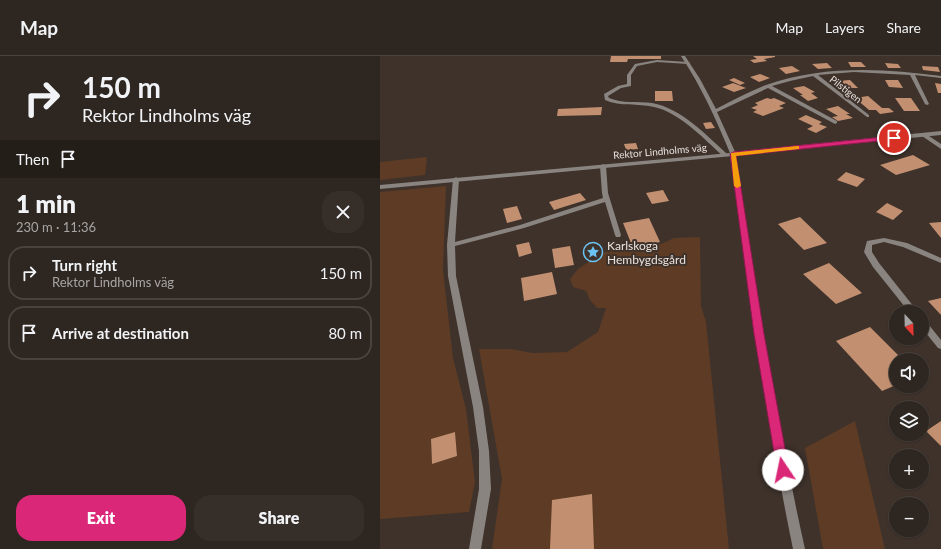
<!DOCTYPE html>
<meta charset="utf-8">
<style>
:root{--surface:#2e2620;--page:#362e29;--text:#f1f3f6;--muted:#a7a5a5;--line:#49433e;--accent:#db2777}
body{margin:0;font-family:Lato,sans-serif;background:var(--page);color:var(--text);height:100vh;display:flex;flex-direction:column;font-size:15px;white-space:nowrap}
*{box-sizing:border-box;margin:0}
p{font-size:13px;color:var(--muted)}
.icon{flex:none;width:22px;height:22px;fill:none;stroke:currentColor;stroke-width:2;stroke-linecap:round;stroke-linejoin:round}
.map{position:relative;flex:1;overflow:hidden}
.drawer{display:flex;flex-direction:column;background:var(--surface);width:380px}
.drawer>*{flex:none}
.top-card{background:#2e2620;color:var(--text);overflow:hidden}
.needle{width:26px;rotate:158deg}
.tools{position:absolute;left:509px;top:249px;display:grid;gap:8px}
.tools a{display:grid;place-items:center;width:40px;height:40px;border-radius:50%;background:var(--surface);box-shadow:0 1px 3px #0004,0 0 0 1px var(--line);font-size:20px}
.pin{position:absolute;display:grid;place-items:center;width:34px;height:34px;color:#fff;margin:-17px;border:2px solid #fff;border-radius:50%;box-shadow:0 1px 4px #0007}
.me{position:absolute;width:44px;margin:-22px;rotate:349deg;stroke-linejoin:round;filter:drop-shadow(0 0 3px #0008)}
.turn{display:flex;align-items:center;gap:14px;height:84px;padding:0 16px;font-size:18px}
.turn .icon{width:52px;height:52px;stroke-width:2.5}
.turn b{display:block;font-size:28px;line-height:34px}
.then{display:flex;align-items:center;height:38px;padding:0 16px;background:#0003;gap:8px;font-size:15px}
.round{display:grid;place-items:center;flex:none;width:42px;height:42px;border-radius:16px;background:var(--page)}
.overview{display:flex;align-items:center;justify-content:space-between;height:68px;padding:0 16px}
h1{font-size:24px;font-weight:800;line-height:30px}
.cta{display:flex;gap:8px;margin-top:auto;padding:8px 16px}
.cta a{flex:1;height:46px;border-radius:16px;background:var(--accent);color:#fff;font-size:16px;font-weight:800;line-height:46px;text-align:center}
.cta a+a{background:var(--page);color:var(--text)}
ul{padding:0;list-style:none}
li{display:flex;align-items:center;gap:12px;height:54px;margin:0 8px 6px;padding:0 8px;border:2px solid var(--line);border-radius:16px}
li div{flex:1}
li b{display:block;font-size:15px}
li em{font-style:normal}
header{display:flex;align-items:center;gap:24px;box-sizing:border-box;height:56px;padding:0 20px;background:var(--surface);border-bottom:1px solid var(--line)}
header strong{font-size:19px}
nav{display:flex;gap:22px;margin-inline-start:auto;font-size:14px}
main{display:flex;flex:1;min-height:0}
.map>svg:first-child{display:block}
.green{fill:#5d3b24;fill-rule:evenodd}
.building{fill:#c29071}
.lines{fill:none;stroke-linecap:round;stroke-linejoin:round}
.service{fill:#8a8480;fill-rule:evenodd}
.minor{fill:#8a8480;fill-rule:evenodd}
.tertiary{fill:#8a8480;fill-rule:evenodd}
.route{fill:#db2777;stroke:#8e194d}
.slow{fill:#f59e0b}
.labels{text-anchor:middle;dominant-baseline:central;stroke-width:4;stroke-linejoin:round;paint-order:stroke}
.far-street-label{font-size:10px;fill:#eae2de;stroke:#3e322b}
.poi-label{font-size:12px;fill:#eae2de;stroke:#3e322b;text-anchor:start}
</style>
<header>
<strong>Map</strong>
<nav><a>Map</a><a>Layers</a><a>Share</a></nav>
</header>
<main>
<section class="drawer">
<div class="top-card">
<div class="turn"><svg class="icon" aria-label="right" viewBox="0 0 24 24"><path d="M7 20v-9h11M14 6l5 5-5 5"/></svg><div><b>150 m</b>Rektor Lindholms väg</div></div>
<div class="then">Then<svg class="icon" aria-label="arrive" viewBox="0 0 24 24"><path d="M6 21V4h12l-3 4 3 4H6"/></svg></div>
</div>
<div class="overview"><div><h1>1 min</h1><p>230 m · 11:36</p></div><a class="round"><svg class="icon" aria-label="close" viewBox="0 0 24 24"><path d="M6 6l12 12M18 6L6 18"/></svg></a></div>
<ul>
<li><svg class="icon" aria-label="right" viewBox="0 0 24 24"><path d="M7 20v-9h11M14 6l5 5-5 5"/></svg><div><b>Turn right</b><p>Rektor Lindholms väg</p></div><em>150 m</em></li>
<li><svg class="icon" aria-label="arrive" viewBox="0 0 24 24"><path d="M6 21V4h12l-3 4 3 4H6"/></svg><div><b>Arrive at destination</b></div><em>80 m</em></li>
</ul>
<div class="cta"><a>Exit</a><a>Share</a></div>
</section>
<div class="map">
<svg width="561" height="493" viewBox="0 0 561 493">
<rect width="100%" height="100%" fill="#3e322b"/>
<path class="green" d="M 47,101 L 45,119 L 0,124 L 0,106 Z
M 66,130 L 63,214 L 73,302 L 86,353 L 95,426 L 89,456 L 0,463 L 0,136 ZM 75,376 L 77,400 L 52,408 L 51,384 Z
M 320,181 L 321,250 L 326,266 L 349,493 L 112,493 L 122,423 L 99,293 L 131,293 L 153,297 L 187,296 L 218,276 L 226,252 L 217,252 L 210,244 L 206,235 L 193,231 L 190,223 L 198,213 L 221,198 L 235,191 L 248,189 L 252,193 L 281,188 L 294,182 Z
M 475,365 L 505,493 L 443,493 L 425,392 Z"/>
<path class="building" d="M 231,0 L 281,0 L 281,3 L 248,3 L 247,6 L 230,6 Z
M 373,0 L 395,0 L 395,1 L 384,3 L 387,5 L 374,7 L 370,4 L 377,3 Z
M 468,6 L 481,6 L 486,11 L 471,11 Z
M 447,7 L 452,12 L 438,13 L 432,8 Z
M 505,7 L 518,8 L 521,12 L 508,12 Z
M 412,10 L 420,15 L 406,18 L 399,12 Z
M 542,10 L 558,11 L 560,16 L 543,14 Z
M 380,18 L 390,22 L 379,26 L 370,21 Z
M 354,22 L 365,27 L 360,29 L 349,24 Z
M 470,24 L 478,32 L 464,32 L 457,25 Z
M 505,24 L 518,24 L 523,32 L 509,31 Z
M 353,27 L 366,32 L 354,36 L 342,31 Z
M 555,27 L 561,28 L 561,37 L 558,37 Z
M 424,30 L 435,36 L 431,37 L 438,42 L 428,45 L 420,39 L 423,39 L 413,32 Z
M 275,35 L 292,35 L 293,45 L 275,45 Z
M 488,40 L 502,52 L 509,52 L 514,56 L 500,58 L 496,54 L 489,54 L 475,42 Z
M 387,42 L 391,43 L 394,42 L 406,47 L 399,50 L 404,52 L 383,60 L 373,56 L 377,54 L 371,52 L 378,49 L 375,47 Z
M 515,42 L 531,42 L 540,55 L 524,55 Z
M 458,50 L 470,58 L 466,58 L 473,62 L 458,65 L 452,61 L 458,60 L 446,53 Z
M 222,51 L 221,59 L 177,60 L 178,53 Z
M 426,59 L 442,66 L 439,68 L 447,71 L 436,77 L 427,73 L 433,70 L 418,63 Z
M 331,66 L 335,72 L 326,73 L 323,67 Z
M 256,87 L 258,93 L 246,94 L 244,88 Z
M 533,99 L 550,109 L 516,119 L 500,109 Z
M 466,116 L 485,123 L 477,131 L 457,124 Z
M 283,134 L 289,145 L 272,148 L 266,137 Z
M 200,137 L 206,144 L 174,154 L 169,146 Z
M 507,147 L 523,155 L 513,164 L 496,156 Z
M 137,150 L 142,163 L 127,167 L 123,153 Z
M 420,161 L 447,187 L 424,194 L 398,168 Z
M 269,162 L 280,186 L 253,192 L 243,167 Z
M 561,166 L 561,182 L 549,167 Z
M 149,186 L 152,197 L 139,201 L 136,189 Z
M 190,190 L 194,209 L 175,212 L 172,193 Z
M 449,207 L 482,237 L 456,248 L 423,218 Z
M 172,216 L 177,238 L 144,245 L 141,222 Z
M 561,242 L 561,259 L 548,245 Z
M 490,271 L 523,304 L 516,304 L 516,329 L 502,335 L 456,285 Z
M 561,365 L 561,390 L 546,375 Z
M 75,376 L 77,400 L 52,408 L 51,383 Z
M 212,438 L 214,493 L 170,493 L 172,444 Z"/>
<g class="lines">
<path class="service" d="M 277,4 L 308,6 L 310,7 L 308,8 L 277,6 L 257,10 L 251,19 L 251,30 L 241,32 L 228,40 L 229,42 C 243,48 257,45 272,47 C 301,52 326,79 347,98 L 347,100 L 343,100 C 324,83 299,56 274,51 C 257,47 241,51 225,44 L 224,38 L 238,30 L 247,28 L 247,19 L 255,8 Z
M 223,108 L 226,110 L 228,137 L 241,179 L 240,181 L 236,181 L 235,179 L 225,146 L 144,172 L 75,190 L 76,220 L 103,351 L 109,395 L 111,433 L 101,493 L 89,493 L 99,433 L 99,395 L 93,351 L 68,220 L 67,189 L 73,123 L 76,121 L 79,123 L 75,186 L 140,169 L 223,142 L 222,137 L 220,110 Z"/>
<path class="minor" d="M 301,0 L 305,0 L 320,23 L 336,53 C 352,45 368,36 386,29 C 442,9 503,12 561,20 L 561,22 L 535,19 L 549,48 L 547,49 L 545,48 L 530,19 L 474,16 L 438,19 L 489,59 L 489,61 L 487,61 L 433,20 L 410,25 L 392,30 L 457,65 L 457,67 L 455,68 L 388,32 L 337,56 L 356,98 L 353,100 L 0,133 L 0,129 L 350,97 C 336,63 321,30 301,0 Z
M 542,78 L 546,78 L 561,88 L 561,93 L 542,80 Z
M 504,182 L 527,187 L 561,202 L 561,207 L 523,191 L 504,186 L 492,189 L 492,196 L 499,207 L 538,256 L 529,256 L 493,211 L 484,196 L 487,185 Z
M 542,263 L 545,264 L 561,284 L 561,293 L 558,292 L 542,272 Z"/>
<path class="tertiary" d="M 561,75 L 561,79 L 356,99 C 376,231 396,363 425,493 L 413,493 C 386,362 368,230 350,98 L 353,96 Z"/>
</g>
<path class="route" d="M 514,80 L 517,80 L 517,83 L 356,100 L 384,278 L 409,414 L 408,418 L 403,420 L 399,418 L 397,414 L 374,278 L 350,98 L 353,96 Z"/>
<path class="slow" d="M 417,90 L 419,90 L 419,93 L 356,100 L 361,130 L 357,132 L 354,130 L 351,97 Z"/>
<defs>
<g id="sight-ring" transform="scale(1)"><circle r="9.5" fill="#3e322b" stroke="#6bc3f2" stroke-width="1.5"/><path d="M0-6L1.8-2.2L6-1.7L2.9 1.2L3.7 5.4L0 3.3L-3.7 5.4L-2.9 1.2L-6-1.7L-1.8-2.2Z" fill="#6bc3f2"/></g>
</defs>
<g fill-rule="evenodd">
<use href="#sight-ring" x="213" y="196"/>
</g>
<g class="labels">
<g class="far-street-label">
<text transform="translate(466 33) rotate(38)">Pilstigen</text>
<text transform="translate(280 95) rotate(-5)">Rektor Lindholms väg</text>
</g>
<g class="poi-label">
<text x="227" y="189">Karlskoga<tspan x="227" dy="14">Hembygdsgård</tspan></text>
</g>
</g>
</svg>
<div class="tools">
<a><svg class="needle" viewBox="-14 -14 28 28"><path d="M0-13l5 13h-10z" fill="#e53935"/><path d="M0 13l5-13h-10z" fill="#a7a5a5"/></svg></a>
<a><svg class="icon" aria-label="sound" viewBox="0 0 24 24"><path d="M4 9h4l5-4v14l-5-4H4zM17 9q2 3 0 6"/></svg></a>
<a><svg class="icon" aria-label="layers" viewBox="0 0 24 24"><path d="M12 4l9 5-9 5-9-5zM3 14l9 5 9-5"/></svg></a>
<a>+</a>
<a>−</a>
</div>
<div class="pin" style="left:514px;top:82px;background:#d93025"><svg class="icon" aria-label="arrive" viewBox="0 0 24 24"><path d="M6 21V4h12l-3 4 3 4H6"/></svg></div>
<svg class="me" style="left:403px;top:414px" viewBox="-20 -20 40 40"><circle r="19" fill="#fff"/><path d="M0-13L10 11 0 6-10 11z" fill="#db2777"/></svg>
</div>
</main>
